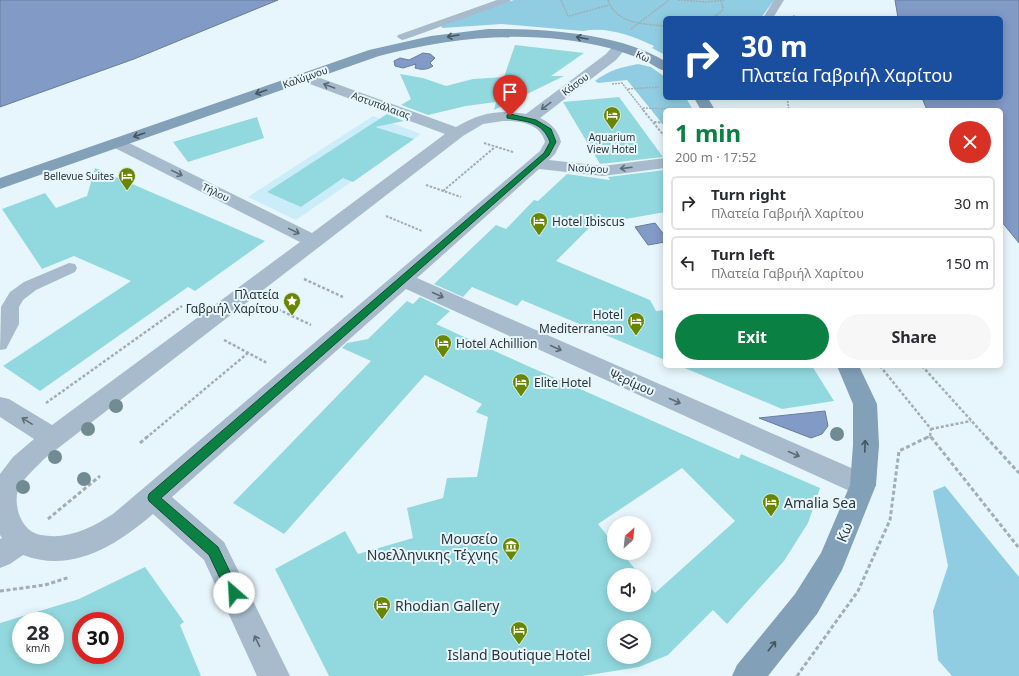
<!DOCTYPE html>
<meta charset="utf-8">
<style>
:root{--surface:#fff;--page:#f7f7f7;--text:#2b2b33;--muted:#7c7c81;--line:#e1e1e2;--accent:#0b8043}
body{margin:0;font-family:"Noto Sans",sans-serif;background:var(--page);color:var(--text);height:100vh;display:flex;flex-direction:column;font-size:15px;white-space:nowrap}
*{box-sizing:border-box;margin:0}
p{font-size:13px;color:var(--muted)}
.icon{flex:none;width:22px;height:22px;fill:none;stroke:currentColor;stroke-width:2;stroke-linecap:round;stroke-linejoin:round}
.map{position:relative;flex:1;overflow:hidden}
.sheet{position:absolute;left:663px;top:108px;width:340px;height:260px;display:flex;flex-direction:column;background:var(--surface);border-radius:6px;box-shadow:0 2px 10px #0003}
.sheet>*{flex:none}
.banner{position:absolute;left:663px;top:16px;width:340px;height:84px;border-radius:6px;box-shadow:0 2px 10px #0003;background:#1a4fa0;color:#fff;overflow:hidden}
.needle{width:26px;rotate:27deg}
.tools{position:absolute;left:607px;top:516px;display:grid;gap:8px}
.tools a{display:grid;place-items:center;width:44px;height:44px;border-radius:50%;background:var(--surface);box-shadow:0 2px 10px #0003;font-size:20px}
.speed{position:absolute;left:12px;top:612px;display:flex;gap:8px;font-size:20px;font-weight:700;text-align:center}
.speed>*{display:grid;place-content:center;width:52px;height:52px;border-radius:50%;background:var(--surface);box-shadow:0 2px 10px #0003;line-height:1}
.speed small{font-size:10px;font-weight:400}
.speed .limit{border:6px solid #d22;background:#fff;color:#111}
.pin{position:absolute;display:grid;place-items:center;width:34px;height:34px;color:#fff;margin:-41px -17px;border-radius:50% 50% 50% 0;rotate:-45deg;box-shadow:0 0 4px #0007}
.pin .icon{rotate:45deg}
.me{position:absolute;width:44px;margin:-22px;rotate:334deg;stroke-linejoin:round;filter:drop-shadow(0 0 3px #0008)}
.turn{display:flex;align-items:center;gap:14px;height:84px;padding:0 12px;font-size:18px}
.turn .icon{width:52px;height:52px;stroke-width:2.5}
.turn b{display:block;font-size:28px;line-height:34px}
.round{display:grid;place-items:center;flex:none;width:42px;height:42px;border-radius:21px;background:var(--page)}
.head{display:flex;align-items:center;justify-content:space-between;height:68px;padding:0 12px}
h1{font-size:24px;font-weight:700;line-height:30px;color:var(--accent)}
.action{display:flex;gap:8px;margin-top:auto;padding:8px 12px}
.action a{flex:1;height:46px;border-radius:24px;background:var(--accent);color:#fff;font-size:16px;font-weight:700;line-height:46px;text-align:center}
.action a+a{background:var(--page);color:var(--text)}
ul{padding:0;list-style:none}
li{display:flex;align-items:center;gap:12px;height:54px;margin:0 8px 6px;padding:0 4px;border:2px solid var(--line);border-radius:6px}
li div{flex:1}
li b{display:block;font-size:15px}
li em{font-style:normal}
.map>svg:first-child{display:block}
.built{fill:#cbedfa}
.green{fill:#91cde2}
.water{fill:#829ac6;stroke:#687c9c}
.building{fill:#92d9df;fill-rule:evenodd}
.lines{fill:none;stroke-linecap:round;stroke-linejoin:round}
.path-far3{stroke:#a1aeb4;stroke-width:1.5;stroke-dasharray:2 1;stroke-linecap:butt}
.path-far2{stroke:#a1aeb4;stroke-width:2;stroke-dasharray:2.5 1.5;stroke-linecap:butt}
.path-far1{stroke:#a1aeb4;stroke-width:2.5;stroke-dasharray:3 2;stroke-linecap:butt}
.path{stroke:#a1aeb4;stroke-width:3;stroke-dasharray:4 2.5;stroke-linecap:butt}
.lane{fill:#a7bbcc;fill-rule:evenodd}
.street{fill:#a7bbcc;fill-rule:evenodd}
.secondary{fill:#82a0b8;fill-rule:evenodd}
.tree{fill:#728a92}
.oneway{stroke:#465660}
.oneway2{stroke:#5d6b74}
.route{fill:#0b8043;stroke:#07532c}
.labels{text-anchor:middle;dominant-baseline:central;stroke-width:4;stroke-linejoin:round;paint-order:stroke}
.far-street-label{font-size:10px;fill:#2c363a;stroke:#e7f6fc}
.far-poi-label{font-size:10px;fill:#2c363a;stroke:#e7f6fc}
.poi-label{font-size:12px;fill:#2c363a;stroke:#e7f6fc;text-anchor:start}
.street-label{font-size:12px;fill:#2c363a;stroke:#e7f6fc}
.near-poi-label{font-size:14px;fill:#2c363a;stroke:#e7f6fc;text-anchor:start}
.near-street-label{font-size:14px;fill:#2c363a;stroke:#e7f6fc}
</style>
<div class="map">
<svg width="1019" height="676" viewBox="0 0 1019 676">
<rect width="100%" height="100%" fill="#e7f6fc"/>
<path class="built" d="M 373,116 L 421,134 L 296,220 L 248,197 Z"/>
<path class="green" d="M 514,0 L 774,0 L 761,18 L 665,18 L 665,55 L 652,48 L 654,46 C 633,36 607,26 583,31 L 502,24 L 442,28 L 441,25 Z
M 638,64 L 651,67 L 665,77 L 665,98 L 686,98 L 693,110 L 665,110 L 665,127 L 627,80 L 598,83 L 595,81 C 609,70 622,67 638,64 Z
M 945,486 L 1019,577 L 1019,676 L 952,676 L 938,660 L 933,611 L 948,566 L 933,491 Z"/>
<path class="water" d="M 0,0 L 278,0 L 134,59 L 0,107 Z
M 895,0 L 1019,0 L 1019,243 L 1001,221 L 1001,110 L 927,110 L 922,98 L 1001,98 L 1001,18 L 898,18 Z
M 423,53 L 430,54 L 435,58 L 430,63 L 433,66 C 427,70 422,70 415,68 L 416,64 L 403,68 L 395,66 L 394,61 L 400,58 L 409,60 Z
M 655,223 L 665,236 L 665,242 L 648,245 L 635,227 Z
M 825,411 L 828,426 L 822,434 L 811,438 L 759,418 Z"/>
<path class="building" d="M 515,45 L 584,53 L 551,76 L 564,76 L 494,110 L 496,102 L 466,106 L 428,115 L 401,105 L 411,99 L 400,74 L 423,78 L 446,86 L 473,79 L 504,77 Z
M 619,97 L 663,157 L 600,164 L 563,102 Z
M 387,114 L 404,121 L 375,127 L 414,139 L 353,182 L 343,178 L 301,207 L 267,192 Z
M 257,117 L 264,138 L 188,162 L 173,142 Z
M 95,168 L 265,241 L 195,291 L 188,287 L 40,391 L 3,366 L 131,281 L 74,256 L 42,269 L 2,209 L 45,193 L 56,208 L 87,196 Z
M 665,170 L 665,212 L 592,225 L 556,261 L 650,300 L 656,311 L 665,310 L 665,360 L 522,300 L 517,306 L 472,287 L 463,297 L 434,284 L 496,225 L 506,229 L 534,200 L 538,201 L 567,174 L 610,180 L 608,177 Z
M 420,297 L 450,311 L 436,324 L 521,363 L 739,459 L 741,454 L 820,488 L 808,523 L 784,561 L 727,624 L 713,610 L 668,655 L 639,667 L 583,676 L 329,676 L 275,569 L 345,531 L 358,554 L 413,538 L 407,508 L 443,498 L 447,478 L 477,477 L 488,417 L 476,412 L 482,404 L 425,375 L 284,534 L 233,503 L 371,361 L 342,348 L 347,343 L 368,339 L 407,301 L 413,304 ZM 682,468 L 735,521 L 655,593 L 644,580 L 644,605 L 614,605 L 614,575 L 640,575 L 622,553 L 614,553 L 614,544 L 598,524 ZM 614,627 L 644,627 L 644,657 L 614,657 Z
M 680,366 L 812,366 L 834,401 L 782,409 Z
M 145,567 L 184,622 L 180,625 L 201,676 L 0,676 L 0,623 L 79,599 ZM 21,621 L 55,621 L 55,655 L 21,655 ZM 81,621 L 115,621 L 115,655 L 81,655 Z"/>
<g class="lines">
<path class="path-far3" d="M 561,0 L 568,16
M 608,0 C 616,24 644,24 665,26
M 678,0 L 706,2 L 725,0
M 569,16 L 609,5
M 717,16 L 722,18
M 793,16 L 804,18
M 712,18 L 722,11 L 723,7 L 721,1
M 631,29 L 669,0
M 612,84 L 622,83 L 644,111
M 628,89 L 659,87
M 787,98 L 789,110
M 643,108 L 682,109"/>
<path class="path-far2" d="M 643,110 L 665,137
M 654,122 L 665,123
M 484,143 L 513,152
M 426,185 L 461,197
M 443,191 L 495,147
M 386,216 L 422,231"/>
<path class="path-far1" d="M 304,279 L 343,297
M 269,305 L 311,325
M 224,340 L 267,363
M 880,366 L 931,429 L 930,436
M 922,366 L 987,438
M 46,403 L 182,306
M 931,429 L 971,421
M 146,438 L 248,353
M 926,438 L 930,436 L 931,438"/>
<path class="path" d="M 931,437 L 1019,548
M 986,437 L 1019,473
M 140,443 L 147,437
M 48,519 L 100,476
M 0,591 L 45,585 L 70,577
M 797,676 L 858,591 L 890,520 L 899,451 L 928,437"/>
<path class="lane" d="M 497,0 L 511,0 L 509,2 L 406,39 L 402,40 L 397,37 L 398,35 Z
M 774,0 L 784,0 L 773,18 L 763,18 Z
M 69,263 L 75,264 L 77,268 L 75,272 L 36,290 L 23,300 L 19,307 L 19,324 L 6,349 L 0,350 L 1,307 L 10,292 L 24,282 Z"/>
<path class="street" d="M 620,43 L 625,44 L 627,47 L 616,60 L 540,118 C 551,123 558,130 561,142 L 555,154 L 549,160 L 603,166 L 665,158 L 665,168 L 603,176 L 539,169 L 417,278 L 872,477 L 876,485 L 872,493 L 863,496 L 854,493 L 406,289 L 172,497 L 224,542 L 290,676 L 257,676 L 204,560 L 153,514 C 117,545 72,574 23,555 L 10,564 L 0,568 L 0,539 L 2,538 L 0,535 L 0,474 L 13,457 L 34,439 L 0,417 L 0,397 L 9,399 L 52,425 L 300,242 L 111,146 L 109,143 L 111,140 L 117,138 L 123,140 L 312,233 L 445,134 L 299,80 L 297,77 L 299,74 L 304,73 L 309,74 L 456,127 C 480,113 498,109 526,114 L 606,54 L 615,44 ZM 503,121 C 520,121 540,123 545,142 L 540,151 L 113,514 C 91,528 68,540 41,535 C 22,532 13,507 18,490 C 22,479 36,468 44,459 L 463,136 L 483,124 Z"/>
<path class="secondary" d="M 488,29 C 540,28 620,33 665,61 L 665,71 C 658,69 653,65 646,61 C 635,56 622,52 609,48 C 533,29 454,36 379,56 L 0,189 L 0,178 L 369,50 L 431,36 Z
M 694,98 L 708,98 L 715,110 L 701,110 Z
M 837,366 L 859,366 L 877,404 L 879,445 L 876,485 L 842,570 L 817,614 L 768,676 L 732,676 L 737,665 L 795,594 L 821,553 L 850,485 L 853,445 L 853,404 Z"/>
</g>
<g class="tree">
<circle cx="116" cy="406" r="7"/>
<circle cx="88" cy="429" r="7"/>
<circle cx="837" cy="434" r="7"/>
<circle cx="55" cy="457" r="7"/>
<circle cx="84" cy="479" r="7"/>
<circle cx="23" cy="487" r="7"/>
</g>
<defs><path id="oneway-shaft" d="M-6 0H5M1.5-3L5.5 0L1.5 3" fill="none" stroke-width="1.6" stroke-linecap="round" stroke-linejoin="round"/></defs>
<g class="oneway">
<use href="#oneway-shaft" transform="translate(453 36) rotate(171)"/>
<use href="#oneway-shaft" transform="translate(582 38) rotate(-170)"/>
<use href="#oneway-shaft" transform="translate(261 92) rotate(161)"/>
<use href="#oneway-shaft" transform="translate(139 135) rotate(161)"/>
<use href="#oneway-shaft" transform="translate(865 446) rotate(-88)"/>
<use href="#oneway-shaft" transform="translate(772 646) rotate(-51)"/>
</g>
<g class="oneway2">
<use href="#oneway-shaft" transform="translate(329 86) rotate(-160)"/>
<use href="#oneway-shaft" transform="translate(546 106) rotate(143)"/>
<use href="#oneway-shaft" transform="translate(626 168) rotate(173)"/>
<use href="#oneway-shaft" transform="translate(177 173) rotate(26)"/>
<use href="#oneway-shaft" transform="translate(294 231) rotate(26)"/>
<use href="#oneway-shaft" transform="translate(438 295) rotate(24)"/>
<use href="#oneway-shaft" transform="translate(556 348) rotate(24)"/>
<use href="#oneway-shaft" transform="translate(675 401) rotate(24)"/>
<use href="#oneway-shaft" transform="translate(27 421) rotate(-149)"/>
<use href="#oneway-shaft" transform="translate(794 454) rotate(24)"/>
<use href="#oneway-shaft" transform="translate(257 641) rotate(-116)"/>
</g>
<path class="route" d="M 510,114 L 536,120 L 551,129 L 556,142 L 549,155 L 161,498 L 218,547 L 240,593 L 238,597 L 234,599 L 229,597 L 209,555 L 149,501 L 148,498 L 149,494 L 544,153 L 550,142 C 542,121 527,122 507,118 L 507,115 Z"/>
<defs>
<g id="hotel-pin" transform="scale(0.9)"><path d="M0 17L-7.5 6A9.5 9.5 0 1 1 7.5 6Z" fill="#688600" stroke="#e7f6fc"/><path d="M-6-4.5h1.5V1H6V5H4.5V3h-9V5H-6ZM-4 0a1.8 1.8 0 1 1 3.6 0ZM.5 0V-2.5h3Q6-2.5 6 0Z" fill="#fff"/></g>
<g id="sight-pin" transform="scale(0.9)"><path d="M0 17L-7.5 6A9.5 9.5 0 1 1 7.5 6Z" fill="#688600" stroke="#e7f6fc"/><path d="M0-6L1.8-2.2L6-1.7L2.9 1.2L3.7 5.4L0 3.3L-3.7 5.4L-2.9 1.2L-6-1.7L-1.8-2.2Z" fill="#fff"/></g>
<g id="museum-pin" transform="scale(0.9)"><path d="M0 17L-7.5 6A9.5 9.5 0 1 1 7.5 6Z" fill="#688600" stroke="#e7f6fc"/><path d="M0-6L6-3V-2H-6V-3ZM-5-1h2V3h-2ZM-1-1h2V3h-2ZM3-1h2V3H3ZM-6 4H6V6H-6Z" fill="#fff"/></g>
</defs>
<g fill-rule="evenodd">
<use href="#hotel-pin" x="612" y="115"/>
<use href="#hotel-pin" x="127" y="176"/>
<use href="#hotel-pin" x="539" y="221"/>
<use href="#sight-pin" x="292" y="301"/>
<use href="#hotel-pin" x="636" y="321"/>
<use href="#hotel-pin" x="443" y="343"/>
<use href="#hotel-pin" x="521" y="382"/>
<use href="#hotel-pin" x="771" y="502"/>
<use href="#museum-pin" x="511" y="546"/>
<use href="#hotel-pin" x="382" y="605"/>
<use href="#hotel-pin" x="519" y="630"/>
</g>
<g class="labels">
<g class="far-street-label">
<text transform="translate(643 56) rotate(24)">Κω</text>
<text transform="translate(305 77) rotate(-19)">Καλύμνου</text>
<text transform="translate(575 84) rotate(-37)">Κάσου</text>
<text transform="translate(381 105) rotate(20)">Αστυπάλαιας</text>
<text transform="translate(588 168) rotate(3)">Νισύρου</text>
<text transform="translate(216 192) rotate(26)">Τήλου</text>
</g>
<g class="far-poi-label">
<text x="612" y="137">Aquarium<tspan x="612" dy="12">View Hotel</tspan></text>
<text x="114" y="176" text-anchor="end">Bellevue Suites</text>
</g>
<g class="poi-label">
<text x="552" y="221">Hotel Ibiscus</text>
<text x="279" y="294" text-anchor="end">Πλατεία<tspan x="279" dy="14">Γαβριήλ Χαρίτου</tspan></text>
<text x="623" y="314" text-anchor="end">Hotel<tspan x="623" dy="14">Mediterranean</tspan></text>
<text x="456" y="343">Hotel Achillion</text>
<text x="534" y="382">Elite Hotel</text>
</g>
<g class="street-label">
<text transform="translate(632 382) rotate(24)">Ψερίμου</text>
</g>
<g class="near-poi-label">
<text x="784" y="502">Amalia Sea</text>
<text x="498" y="538" text-anchor="end">Μουσείο<tspan x="498" dy="16">Νοελληνικης Τέχνης</tspan></text>
<text x="395" y="605">Rhodian Gallery</text>
<text x="519" y="654" text-anchor="middle">Island Boutique Hotel</text>
</g>
<g class="near-street-label">
<text transform="translate(844 532) rotate(-68)">Κω</text>
</g>
</g>
</svg>
<div class="tools">
<a><svg class="needle" viewBox="-14 -14 28 28"><path d="M0-13l5 13h-10z" fill="#e53935"/><path d="M0 13l5-13h-10z" fill="#7c7c81"/></svg></a>
<a><svg class="icon" aria-label="sound" viewBox="0 0 24 24"><path d="M4 9h4l5-4v14l-5-4H4zM17 9q2 3 0 6"/></svg></a>
<a><svg class="icon" aria-label="layers" viewBox="0 0 24 24"><path d="M12 4l9 5-9 5-9-5zM3 14l9 5 9-5"/></svg></a>
</div>
<div class="speed"><div>28<small>km/h</small></div><div class="limit">30</div></div>
<div class="pin" style="left:510px;top:116px;background:#d93025"><svg class="icon" aria-label="arrive" viewBox="0 0 24 24"><path d="M6 21V4h12l-3 4 3 4H6"/></svg></div>
<svg class="me" style="left:234px;top:593px" viewBox="-20 -20 40 40"><circle r="19" fill="#fff"/><path d="M0-13L10 11 0 6-10 11z" fill="#0b8043"/></svg>
<div class="banner">
<div class="turn"><svg class="icon" aria-label="right" viewBox="0 0 24 24"><path d="M7 20v-9h11M14 6l5 5-5 5"/></svg><div><b>30 m</b>Πλατεία Γαβριήλ Χαρίτου</div></div>
</div>
<section class="sheet">
<div class="head"><div><h1>1 min</h1><p>200 m · 17:52</p></div><a class="round" style="background:#d93025;color:#fff"><svg class="icon" aria-label="close" viewBox="0 0 24 24"><path d="M6 6l12 12M18 6L6 18"/></svg></a></div>
<ul>
<li><svg class="icon" aria-label="right" viewBox="0 0 24 24"><path d="M7 20v-9h11M14 6l5 5-5 5"/></svg><div><b>Turn right</b><p>Πλατεία Γαβριήλ Χαρίτου</p></div><em>30 m</em></li>
<li><svg class="icon" aria-label="left" viewBox="0 0 24 24"><path d="M17 20v-9H6M10 6l-5 5 5 5"/></svg><div><b>Turn left</b><p>Πλατεία Γαβριήλ Χαρίτου</p></div><em>150 m</em></li>
</ul>
<div class="action"><a>Exit</a><a>Share</a></div>
</section>
</div>
